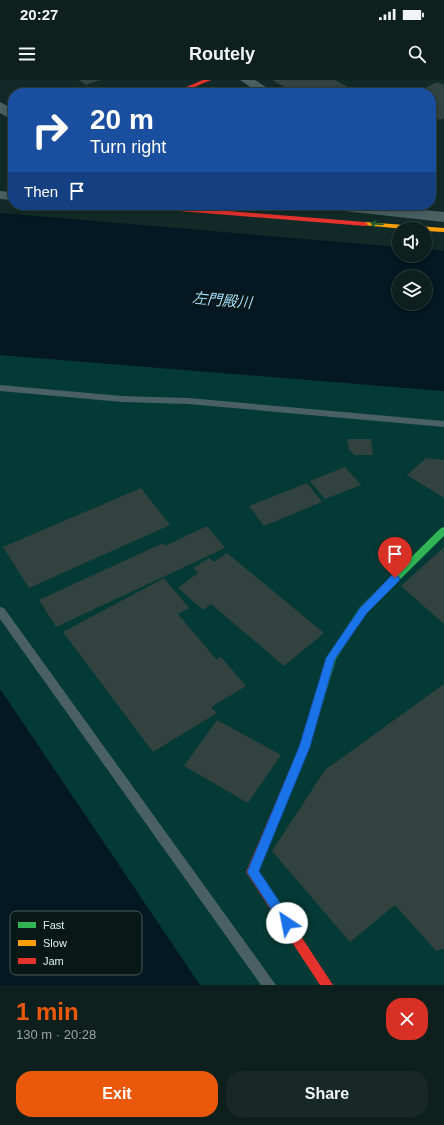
<!DOCTYPE html>
<meta charset="utf-8">
<style>
:root{--surface:#0e201d;--page:#172826;--text:#f1f3f6;--muted:#9ba3a4;--line:#2e3e3b;--accent:#ea580c}
body{margin:0;font-family:Helvetica,"Noto Sans JP",sans-serif;background:var(--page);color:var(--text);height:100vh;display:flex;flex-direction:column;font-size:15px;white-space:nowrap}
*{box-sizing:border-box;margin:0}
p{font-size:13px;color:var(--muted)}
.icon{flex:none;width:22px;height:22px;fill:none;stroke:currentColor;stroke-width:2;stroke-linecap:round;stroke-linejoin:round}
.map{position:relative;height:905px;overflow:hidden}
.details{display:flex;flex-direction:column;background:var(--surface);flex:1}
.details>*{flex:none}
.hud{position:absolute;left:8px;top:8px;width:428px;height:122px;border-radius:16px;box-shadow:0 2px 6px #0003,0 0 0 1px var(--line);background:#1a4fa0;color:#fff;overflow:hidden}
.fabs{position:absolute;left:392px;top:142px;display:grid;gap:8px}
.fabs a{display:grid;place-items:center;width:40px;height:40px;border-radius:50%;background:var(--surface);box-shadow:0 2px 6px #0003,0 0 0 1px var(--line);font-size:20px}
.pin{position:absolute;display:grid;place-items:center;width:34px;height:34px;color:#fff;margin:-41px -17px;border-radius:50% 50% 50% 0;rotate:-45deg;box-shadow:0 0 4px #0007}
.pin .icon{rotate:45deg}
.me{position:absolute;width:44px;margin:-22px;rotate:326deg;stroke-linejoin:round;filter:drop-shadow(0 0 3px #0008)}
.turn{display:flex;align-items:center;gap:14px;height:84px;padding:0 16px;font-size:18px}
.turn .icon{width:52px;height:52px;stroke-width:2.5}
.turn b{display:block;font-size:28px;line-height:34px}
.then{display:flex;align-items:center;height:38px;padding:0 16px;background:#0003;gap:8px;font-size:15px}
.round{display:grid;place-items:center;flex:none;width:42px;height:42px;border-radius:16px;background:var(--page)}
.overview{display:flex;align-items:center;justify-content:space-between;height:68px;padding:0 16px}
h1{font-size:24px;font-weight:800;line-height:30px;color:var(--accent)}
.button{display:flex;gap:8px;margin-top:auto;padding:8px 16px}
.button a{flex:1;height:46px;border-radius:16px;background:var(--accent);color:#fff;font-size:16px;font-weight:800;line-height:46px;text-align:center}
.button a+a{background:var(--page);color:var(--text)}
.status{display:flex;justify-content:space-between;align-items:center;height:28px;padding:0 20px;background:var(--surface);direction:ltr}
.status svg{height:11px;fill:currentColor}
header{display:flex;justify-content:space-between;align-items:center;height:52px;padding:0 16px;background:var(--surface);font-size:18px;font-weight:800}
.map>svg:first-child{display:block}
.built{fill:#033a35}
.water{fill:#031822;fill-rule:evenodd}
.building{fill:#32423e}
.lines{fill:none;stroke-linecap:round;stroke-linejoin:round}
.lane{fill:#4a6062;fill-rule:evenodd}
.street{fill:#4a6062;fill-rule:evenodd}
.fast{fill:#30b455;fill-rule:evenodd}
.slow{fill:#ff9f0a;fill-rule:evenodd}
.jam{fill:#e5322d;fill-rule:evenodd}
.oneway{stroke:#195e32}
.route{fill:#1a73e8;stroke:#114b97}
.labels{text-anchor:middle;dominant-baseline:central;stroke-width:4;stroke-linejoin:round;paint-order:stroke}
.water-label{font-size:15px;font-style:italic;fill:#a2d8f8;stroke:#071816}
.key{fill:#071816;stroke:#485a57;stroke-width:1}
.key-label{font-size:11px;fill:#def4f0}
</style>
<div class="status"><b>20:27</b><svg viewBox="0 0 49 12"><path d="M0 12V9h3v3zM5 12V6h3v6zM10 12V3h3v9zM15 12V0h3v12zM26 1h20v11H26zM47 4h2v5h-2z"/></svg></div>
<header><svg class="icon" aria-label="menu" viewBox="0 0 24 24"><path d="M4 6h16M4 12h16M4 18h16"/></svg>Routely<svg class="icon" aria-label="search" viewBox="0 0 24 24"><circle cx="10" cy="10" r="6"/><path d="M15 15l6 6"/></svg></header>
<div class="map">
<svg width="444" height="905" viewBox="0 0 444 905">
<rect width="100%" height="100%" fill="#122a27"/>
<path class="built" d="M 0,275 L 444,311 L 444,905 L 200,905 L 0,609 Z"/>
<path class="water" d="M 0,133 L 399,167 L 399,175 L 425,175 L 425,169 L 444,171 L 444,311 L 0,275 ZM 399,197 L 425,197 L 425,223 L 399,223 Z
M 0,609 L 200,905 L 0,905 Z"/>
<path class="building" d="M 79,0 L 100,0 L 86,5 Z
M 272,0 L 335,0 L 359,13 L 295,13 Z
M 437,2 L 444,5 L 444,38 L 440,40 L 431,36 L 431,13 L 415,13 Z
M 347,359 L 371,359 L 373,375 L 355,375 L 349,370 Z
M 426,378 L 444,380 L 444,418 L 407,395 Z
M 345,387 L 361,405 L 325,419 L 310,401 Z
M 307,403 L 322,422 L 264,446 L 249,426 Z
M 141,408 L 170,445 L 29,508 L 3,467 Z
M 207,446 L 225,468 L 56,547 L 39,520 L 163,463 L 165,466 Z
M 444,467 L 444,544 L 401,506 Z
M 227,473 L 324,553 L 284,586 L 211,524 L 203,530 L 178,508 L 198,493 L 193,488 L 209,478 L 214,482 Z
M 164,498 L 189,528 L 178,534 L 216,579 L 221,577 L 246,606 L 211,627 L 217,633 L 153,672 L 63,552 Z
M 444,604 L 444,869 L 436,871 L 395,825 L 350,862 L 272,771 L 325,690 Z
M 217,640 L 281,675 L 248,723 L 184,686 Z"/>
<g class="lines">
<path class="lane" d="M 0,305 L 122,316 L 188,318 L 444,341 L 444,347 L 188,324 L 122,322 L 0,311 Z
M 0,527 L 4,528 L 276,905 L 261,905 L 0,539 Z"/>
<path class="street" d="M 240,0 L 255,0 L 275,13 L 259,13 Z
M 0,22 L 13,29 L 13,40 L 0,33 Z
M 0,111 L 13,112 L 13,120 L 0,119 Z
M 319,125 L 370,125 L 444,132 L 444,142 L 326,129 L 321,128 Z"/>
<path class="fast" d="M 444,447 L 444,456 L 366,533 L 336,579 L 323,622 L 319,623 L 315,622 L 314,619 L 326,578 L 360,527 L 441,448 Z"/>
<path class="slow" d="M 365,142 L 444,148 L 444,152 L 425,151 L 425,149 L 404,149 L 363,145 L 363,143 Z"/>
<path class="jam" d="M 203,0 L 211,0 L 180,13 L 172,13 Z
M 126,125 L 154,125 L 365,142 L 368,144 L 365,146 L 129,127 Z
M 319,615 L 323,616 L 324,619 L 309,667 L 258,791 L 333,905 L 320,905 L 246,792 L 299,667 L 314,619 L 315,616 Z"/>
</g>
<defs><path id="oneway-shaft" d="M-6 0H5M1.5-3L5.5 0L1.5 3" fill="none" stroke-width="1.6" stroke-linecap="round" stroke-linejoin="round"/></defs>
<use class="oneway" href="#oneway-shaft" transform="translate(377 144) rotate(-176)"/>
<path class="route" d="M 395,494 L 400,498 L 399,501 L 367,533 L 335,579 L 310,667 L 259,791 L 291,839 L 293,843 L 291,847 L 287,849 L 283,847 L 247,792 L 299,667 L 326,578 L 360,528 L 392,495 Z"/>
<g class="labels">
<g class="water-label">
<text transform="translate(222 220) rotate(5)">左門殿川</text>
</g>
</g>
<rect x="10" y="831" width="132" height="64" rx="6" class="key"/>
<rect x="18" y="842" width="18" height="6" fill="#30b455"/>
<rect x="18" y="860" width="18" height="6" fill="#ff9f0a"/>
<rect x="18" y="878" width="18" height="6" fill="#e5322d"/>
<g class="key-label">
<text x="43" y="849">Fast</text>
<text x="43" y="867">Slow</text>
<text x="43" y="885">Jam</text>
</g>
</svg>
<div class="fabs">
<a><svg class="icon" aria-label="sound" viewBox="0 0 24 24"><path d="M4 9h4l5-4v14l-5-4H4zM17 9q2 3 0 6"/></svg></a>
<a><svg class="icon" aria-label="layers" viewBox="0 0 24 24"><path d="M12 4l9 5-9 5-9-5zM3 14l9 5 9-5"/></svg></a>
</div>
<div class="pin" style="left:395px;top:498px;background:#d93025"><svg class="icon" aria-label="arrive" viewBox="0 0 24 24"><path d="M6 21V4h12l-3 4 3 4H6"/></svg></div>
<svg class="me" style="left:287px;top:843px" viewBox="-20 -20 40 40"><circle r="19" fill="#fff"/><path d="M0-13L10 11 0 6-10 11z" fill="#1a73e8"/></svg>
<div class="hud">
<div class="turn"><svg class="icon" aria-label="right" viewBox="0 0 24 24"><path d="M7 20v-9h11M14 6l5 5-5 5"/></svg><div><b>20 m</b>Turn right</div></div>
<div class="then">Then<svg class="icon" aria-label="arrive" viewBox="0 0 24 24"><path d="M6 21V4h12l-3 4 3 4H6"/></svg></div>
</div>
</div>
<section class="details">
<div class="overview"><div><h1>1 min</h1><p>130 m · 20:28</p></div><a class="round" style="background:#d93025;color:#fff"><svg class="icon" aria-label="close" viewBox="0 0 24 24"><path d="M6 6l12 12M18 6L6 18"/></svg></a></div>
<div class="button"><a>Exit</a><a>Share</a></div>
</section>
